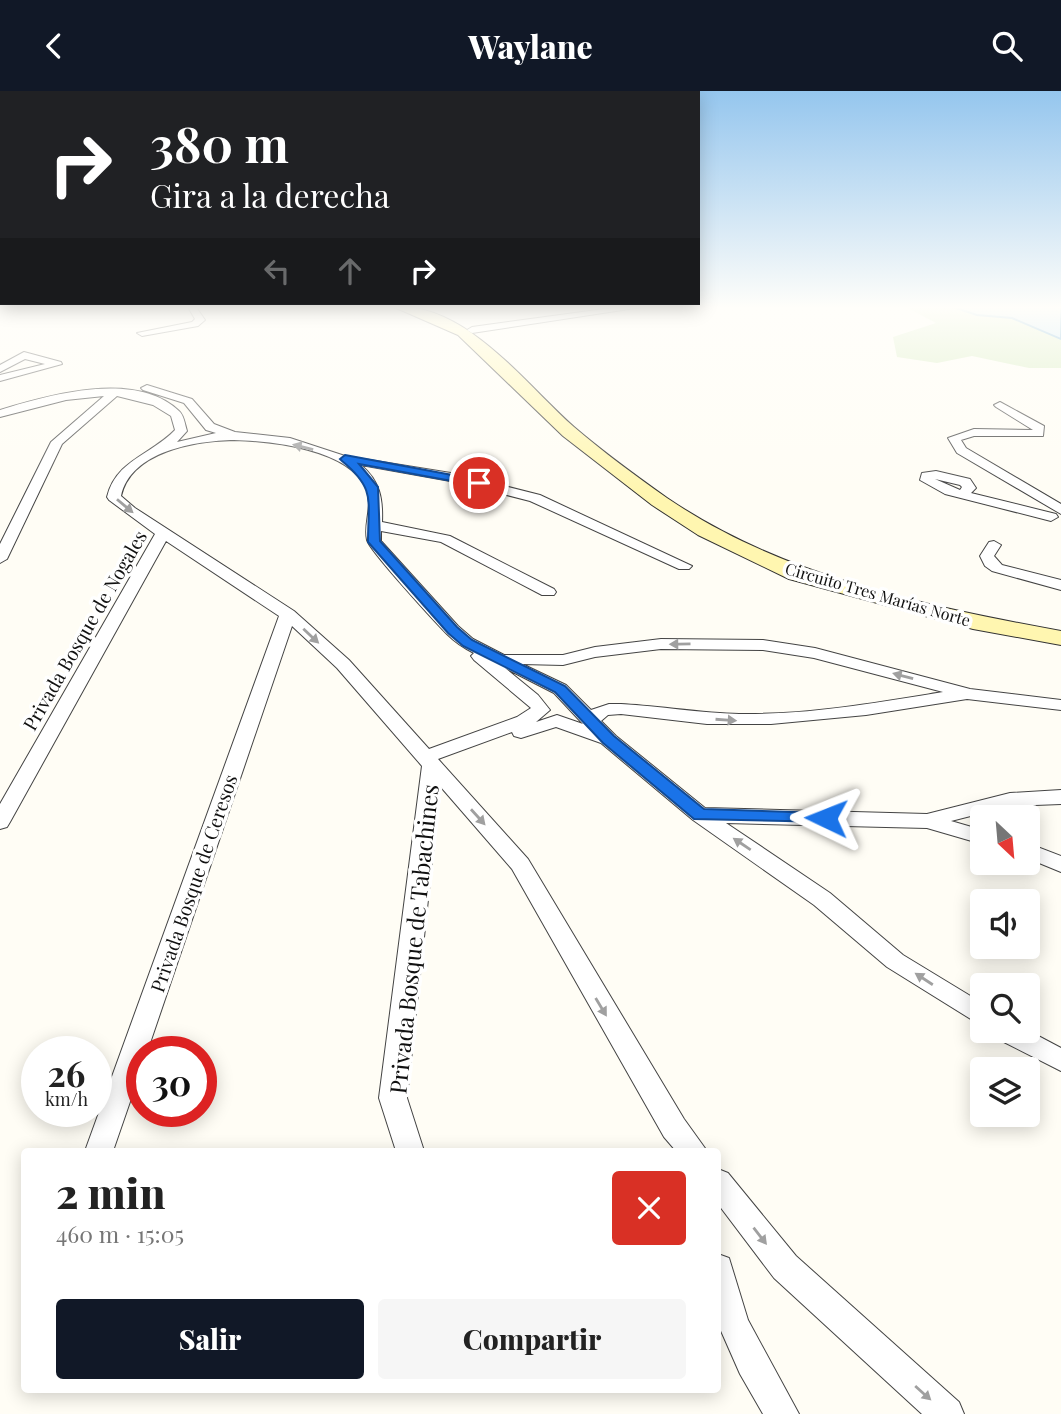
<!DOCTYPE html>
<html lang="es">
<meta charset="utf-8">
<style>
:root{--surface:#fff;--page:#f6f6f6;--text:#222;--muted:#767676;--accent:#111827}
body{margin:0;font-family:"Playfair Display",serif;background:var(--page);color:var(--text);height:100vh;display:flex;flex-direction:column;font-size:26px;white-space:nowrap}
*{box-sizing:border-box;margin:0}
p{font-size:23px;color:var(--muted)}
.icon{flex:none;width:38px;height:38px;fill:none;stroke:currentColor;stroke-width:2;stroke-linecap:round;stroke-linejoin:round}
.map{position:relative;flex:1;overflow:hidden}
.sheet{position:absolute;left:21px;top:1057px;width:700px;height:245px;display:flex;flex-direction:column;background:var(--surface);border-radius:7px;box-shadow:0 4px 18px #0003}
.sheet>*{flex:none}
.top-card{position:absolute;left:0px;top:0px;width:700px;height:214px;box-shadow:0 4px 18px #0003;background:#202124;color:#fff;overflow:hidden}
.needle{width:46px;rotate:154deg}
.buttons{position:absolute;left:970px;top:714px;display:grid;gap:14px}
.buttons a{display:grid;place-items:center;width:70px;height:70px;border-radius:7px;background:var(--surface);box-shadow:0 4px 18px #0003;font-size:35px}
.speed{position:absolute;left:21px;top:945px;display:flex;gap:14px;font-size:35px;font-weight:700;text-align:center}
.speed>*{display:grid;place-content:center;width:91px;height:91px;border-radius:50%;background:var(--surface);box-shadow:0 4px 18px #0003;line-height:1}
.speed small{font-size:18px;font-weight:400}
.speed .limit{border:10px solid #d22;background:#fff;color:#111}
.pin{position:absolute;display:grid;place-items:center;width:60px;height:60px;color:#fff;margin:-30px;border:4px solid #fff;border-radius:50%;box-shadow:0 2px 7px #0007}
.me{position:absolute;width:77px;margin:-38px;rotate:272deg;stroke-linejoin:round;filter:drop-shadow(0 0 5px #0008)}
.turn{display:flex;align-items:center;gap:24px;height:147px;padding:0 35px;font-size:32px}
.turn .icon{width:91px;height:91px;stroke-width:2.5}
.turn b{display:block;font-size:49px;line-height:60px}
.lanes{display:flex;align-items:center;height:66px;padding:0 35px;background:#0003;justify-content:center;gap:35px;direction:ltr}
.lanes .off{opacity:.35}
.round{display:grid;place-items:center;flex:none;width:74px;height:74px;border-radius:7px;background:var(--page)}
.head{display:flex;align-items:center;justify-content:space-between;height:119px;padding:0 35px}
h1{font-size:42px;font-weight:800;line-height:52px}
.button{display:flex;gap:14px;margin-top:auto;padding:14px 35px}
.button a{flex:1;height:80px;border-radius:7px;background:var(--accent);color:#fff;font-size:28px;font-weight:800;line-height:80px;text-align:center}
.button a+a{background:var(--page);color:var(--text)}
header{display:flex;justify-content:space-between;align-items:center;height:91px;padding:0 35px;background:var(--accent);color:#fff;font-size:32px;font-weight:800}
.map>svg:first-child{display:block}
.green{fill:#d5ebbd}
.water{fill:#b9e0f7;stroke:#3f96cf;stroke-width:2}
.lines{fill:none;stroke-linecap:round;stroke-linejoin:round}
.street-casing{stroke:#444;stroke-width:2}
.secondary-casing{stroke:#333;stroke-width:2}
.street{fill:#fff;fill-rule:evenodd}
.secondary{fill:#fff6b0;fill-rule:evenodd}
.oneway{fill:#a0a0a0}
.route{fill:#1a73e8;stroke:#114b97;stroke-width:2}
.labels{text-anchor:middle;dominant-baseline:central;stroke-width:7;stroke-linejoin:round;paint-order:stroke}
.far-street-label{font-size:16px;fill:#111;stroke:#fff}
.street-label{font-size:19px;fill:#111;stroke:#fff}
.near-street-label{font-size:23px;fill:#111;stroke:#fff}
</style>
<header><svg class="icon" aria-label="back" viewBox="0 0 24 24"><path d="M15 5l-7 7 7 7"/></svg>Waylane<svg class="icon" aria-label="search" viewBox="0 0 24 24"><circle cx="10" cy="10" r="6"/><path d="M15 15l6 6"/></svg></header>
<div class="map">
<svg width="1061" height="1323" viewBox="0 0 1061 1323">
<rect width="100%" height="100%" fill="#fffdf5"/>
<path class="green" d="M 906,216 L 1061,216 L 1061,277 L 1029,277 L 972,265 L 937,272 L 897,266 L 893,246 L 936,232 Z"/>
<path class="water" d="M 953,216 L 1061,216 L 1061,248 L 1012,227 L 977,224 Z"/>
<g class="lines">
<g class="street-casing">
<path id="street" d="M 188,216 L 196,216 L 205,229 L 198,235 L 142,245 L 137,242 L 192,231 L 195,228 Z
M 619,216 L 642,216 L 472,242 L 467,239 L 472,236 Z
M 24,261 L 61,271 L 62,273 L 0,290 L 0,284 L 45,273 L 25,268 L 0,281 L 0,274 Z
M 147,294 L 192,308 L 214,333 L 235,341 L 290,347 L 345,365 L 457,383 L 540,404 L 692,475 L 689,478 L 679,478 L 530,410 L 456,391 L 361,374 C 380,390 383,408 382,431 L 450,445 L 554,498 L 556,501 L 554,504 L 542,504 L 441,451 L 381,440 L 381,450 L 458,535 L 473,548 L 504,564 L 563,564 L 595,556 L 661,548 L 763,549 L 815,557 L 970,598 L 1061,609 L 1061,619 L 967,608 L 866,624 L 771,633 L 707,633 L 621,623 L 608,624 L 601,630 L 616,645 L 705,717 L 927,723 L 1010,702 L 1061,699 L 1061,713 L 1010,715 L 951,730 L 982,739 L 982,753 L 927,737 L 726,732 L 830,802 L 903,864 L 982,912 L 982,935 L 887,876 L 814,814 L 693,729 L 601,652 L 556,636 L 521,647 L 514,645 L 512,641 L 438,668 L 528,768 L 684,1028 L 707,1060 L 676,1060 L 664,1046 L 512,778 L 440,695 L 407,1007 L 424,1060 L 396,1060 L 379,1007 L 422,675 L 337,577 L 292,535 L 147,961 L 142,961 L 142,976 L 113,1060 L 85,1060 L 279,525 L 166,450 L 10,731 L 7,736 L 0,738 L 0,713 L 155,443 L 109,409 L 107,406 C 116,369 151,364 175,339 L 171,325 L 153,314 L 117,305 L 62,353 L 7,468 L 0,472 L 0,453 L 51,351 L 104,305 L 66,309 L 0,326 L 0,319 C 49,304 136,279 179,320 C 184,324 185,334 187,340 L 177,351 L 216,342 L 206,339 L 184,312 L 143,299 L 141,297 ZM 234,349 C 271,350 349,358 366,397 C 374,414 363,432 367,449 C 369,459 436,532 447,543 C 455,551 464,557 474,562 L 471,565 L 474,569 L 531,617 L 517,626 L 429,658 L 349,569 L 294,520 L 135,417 L 121,405 C 131,360 195,350 234,349 ZM 661,558 L 763,559 L 814,567 L 943,601 C 875,612 807,624 739,623 C 699,622 660,615 621,613 L 609,613 L 591,619 L 566,594 L 522,573 L 563,574 L 595,566 ZM 505,577 L 554,602 L 583,633 L 557,624 L 536,631 L 550,619 L 538,604 Z
M 1000,311 L 1044,335 L 1043,345 L 974,345 L 961,349 L 966,357 L 1061,413 L 1061,423 L 957,362 L 948,347 L 974,338 L 1033,339 L 996,316 L 994,314 Z
M 936,380 L 970,388 L 976,397 L 971,402 L 1056,423 L 1058,426 L 1051,430 L 945,403 L 920,389 L 922,382 ZM 935,388 L 960,394 L 962,396 L 960,399 Z
M 994,450 L 1001,454 L 994,465 L 1002,474 L 1061,489 L 1061,499 L 992,480 L 985,475 L 980,465 L 989,451 Z
M 1027,752 L 1061,765 L 1061,781 L 1027,767 Z
M 1027,939 L 1061,957 L 1061,980 L 996,947 L 992,940 Z
M 718,1078 L 728,1082 L 796,1165 L 959,1311 L 964,1323 L 922,1323 L 774,1187 L 718,1113 Z
M 718,1163 L 729,1167 L 748,1229 L 799,1323 L 763,1323 L 740,1283 L 718,1233 Z"/>
</g>
<g class="secondary-casing">
<path id="secondary" d="M 394,216 C 465,211 525,293 574,336 C 603,361 636,385 667,407 C 783,486 925,515 1061,540 L 1061,554 L 973,538 L 789,488 L 698,444 L 652,414 L 563,345 L 458,244 Z"/>
</g>
<use href="#street" class="street"/>
<use href="#secondary" class="secondary"/>
</g>
<defs><path id="oneway-solid" d="M-6-.8H1V-3.2L6.5 0L1 3.2V.8H-6Z" transform="scale(1.75)"/></defs>
<g class="oneway">
<use href="#oneway-solid" transform="translate(303 356) rotate(-166)"/>
<use href="#oneway-solid" transform="translate(125 415) rotate(40)"/>
<use href="#oneway-solid" transform="translate(311 545) rotate(43)"/>
<use href="#oneway-solid" transform="translate(680 553) rotate(179)"/>
<use href="#oneway-solid" transform="translate(903 585) rotate(-165)"/>
<use href="#oneway-solid" transform="translate(726 629) rotate(4)"/>
<use href="#oneway-solid" transform="translate(478 726) rotate(48)"/>
<use href="#oneway-solid" transform="translate(742 753) rotate(-146)"/>
<use href="#oneway-solid" transform="translate(924 888) rotate(-147)"/>
<use href="#oneway-solid" transform="translate(601 916) rotate(59)"/>
<use href="#oneway-solid" transform="translate(760 1145) rotate(52)"/>
<use href="#oneway-solid" transform="translate(923 1302) rotate(42)"/>
</g>
<linearGradient id="sky" x2="0" y2="1"><stop stop-color="#95c6ee"/><stop offset="0.54" stop-color="#fffefa"/><stop offset="1" stop-color="#fffefa" stop-opacity="0"/></linearGradient>
<rect width="1061" height="401" fill="url(#sky)"/>
<path class="route" d="M 345,364 L 479,389 L 485,392 L 479,395 L 359,373 L 378,396 L 380,450 L 457,536 L 472,549 L 565,595 L 614,645 L 704,718 L 826,722 L 832,723 L 835,727 L 832,731 L 694,728 L 603,652 L 555,601 L 463,555 L 448,542 L 368,451 C 368,409 376,398 342,370 L 340,368 Z"/>
<g class="labels">
<g class="far-street-label">
<text transform="translate(878 503) rotate(16)">Circuito Tres Marías Norte</text>
</g>
<g class="street-label">
<text transform="translate(84 539) rotate(-60)">Privada Bosque de Nogales</text>
<text transform="translate(193 792) rotate(-71)">Privada Bosque de Ceresos</text>
</g>
<g class="near-street-label">
<text transform="translate(413 848) rotate(-84)">Privada Bosque de Tabachines</text>
</g>
</g>
</svg>
<div class="buttons">
<a><svg class="needle" viewBox="-14 -14 28 28"><path d="M0-13l5 13h-10z" fill="#e53935"/><path d="M0 13l5-13h-10z" fill="#767676"/></svg></a>
<a><svg class="icon" aria-label="sound" viewBox="0 0 24 24"><path d="M4 9h4l5-4v14l-5-4H4zM17 9q2 3 0 6"/></svg></a>
<a><svg class="icon" aria-label="search" viewBox="0 0 24 24"><circle cx="10" cy="10" r="6"/><path d="M15 15l6 6"/></svg></a>
<a><svg class="icon" aria-label="layers" viewBox="0 0 24 24"><path d="M12 4l9 5-9 5-9-5zM3 14l9 5 9-5"/></svg></a>
</div>
<div class="speed"><div>26<small>km/h</small></div><div class="limit">30</div></div>
<div class="pin" style="left:479px;top:392px;background:#d93025"><svg class="icon" aria-label="arrive" viewBox="0 0 24 24"><path d="M6 21V4h12l-3 4 3 4H6"/></svg></div>
<svg class="me" style="left:826px;top:727px" viewBox="-20 -20 40 40"><path d="M0-17L14 15 0 8-14 15z" fill="#1a73e8" stroke="#fff" stroke-width="4"/></svg>
<div class="top-card">
<div class="turn"><svg class="icon" aria-label="right" viewBox="0 0 24 24"><path d="M7 20v-9h11M14 6l5 5-5 5"/></svg><div><b>380 m</b>Gira a la derecha</div></div>
<div class="lanes"><svg class="icon off" aria-label="left" viewBox="0 0 24 24"><path d="M17 20v-9H6M10 6l-5 5 5 5"/></svg><svg class="icon off" aria-label="ahead" viewBox="0 0 24 24"><path d="M12 20V5M6 11l6-6 6 6"/></svg><svg class="icon" aria-label="right" viewBox="0 0 24 24"><path d="M7 20v-9h11M14 6l5 5-5 5"/></svg></div>
</div>
<section class="sheet">
<div class="head"><div><h1>2 min</h1><p>460 m · 15:05</p></div><a class="round" style="background:#d93025;color:#fff"><svg class="icon" aria-label="close" viewBox="0 0 24 24"><path d="M6 6l12 12M18 6L6 18"/></svg></a></div>
<div class="button"><a>Salir</a><a>Compartir</a></div>
</section>
</div>
